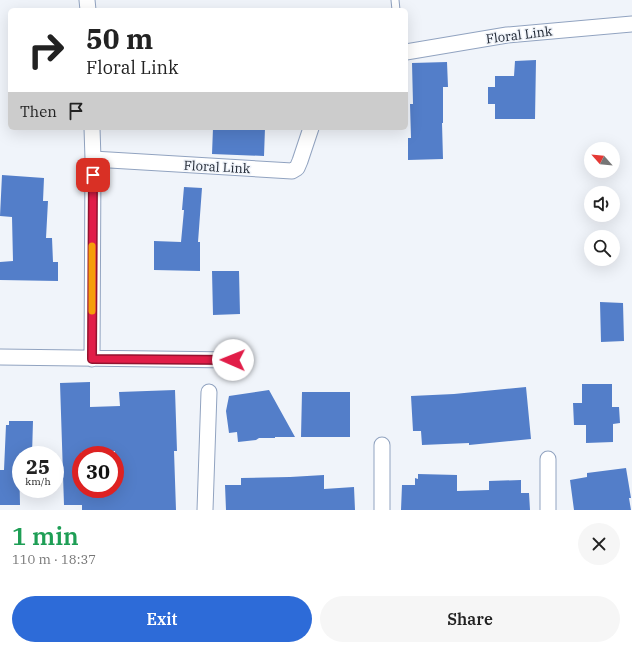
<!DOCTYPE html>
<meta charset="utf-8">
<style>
:root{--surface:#fff;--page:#f6f6f6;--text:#222;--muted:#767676;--accent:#2d6bd8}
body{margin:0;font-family:"IBM Plex Serif",serif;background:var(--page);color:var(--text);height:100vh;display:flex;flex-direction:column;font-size:15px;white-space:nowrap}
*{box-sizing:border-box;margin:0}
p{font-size:13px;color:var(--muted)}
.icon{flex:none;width:22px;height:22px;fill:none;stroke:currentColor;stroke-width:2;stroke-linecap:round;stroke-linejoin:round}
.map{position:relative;height:510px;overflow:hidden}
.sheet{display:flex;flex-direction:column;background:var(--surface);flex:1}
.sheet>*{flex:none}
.top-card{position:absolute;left:8px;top:8px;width:400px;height:122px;border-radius:6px;box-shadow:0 4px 16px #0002;background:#fff;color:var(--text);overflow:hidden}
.needle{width:26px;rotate:297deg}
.tools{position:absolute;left:584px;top:142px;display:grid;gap:8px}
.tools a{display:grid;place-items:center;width:36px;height:36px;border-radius:50%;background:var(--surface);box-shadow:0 4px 16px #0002;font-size:20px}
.speed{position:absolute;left:12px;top:446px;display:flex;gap:8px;font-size:20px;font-weight:700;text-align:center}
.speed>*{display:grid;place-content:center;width:52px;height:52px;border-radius:50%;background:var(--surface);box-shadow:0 4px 16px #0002;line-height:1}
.speed small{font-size:10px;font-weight:400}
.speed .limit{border:6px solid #d22;background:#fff;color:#111}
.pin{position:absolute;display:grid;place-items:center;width:34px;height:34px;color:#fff;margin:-17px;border-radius:8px;box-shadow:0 2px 6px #0006}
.me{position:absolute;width:44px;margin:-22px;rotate:271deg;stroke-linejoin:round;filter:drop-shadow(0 0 3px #0008)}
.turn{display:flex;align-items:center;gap:14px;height:84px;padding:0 12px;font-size:18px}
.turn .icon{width:52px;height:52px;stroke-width:2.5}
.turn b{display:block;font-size:28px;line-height:34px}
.then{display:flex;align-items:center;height:38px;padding:0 12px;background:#0003;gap:8px;font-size:15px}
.round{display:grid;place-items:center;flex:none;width:42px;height:42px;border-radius:21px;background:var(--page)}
.headline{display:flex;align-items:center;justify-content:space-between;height:68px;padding:0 12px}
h1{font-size:24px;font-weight:600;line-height:30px;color:#1e9e55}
.primary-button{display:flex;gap:8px;margin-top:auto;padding:8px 12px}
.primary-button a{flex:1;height:46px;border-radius:24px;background:var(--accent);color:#fff;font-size:16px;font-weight:600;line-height:46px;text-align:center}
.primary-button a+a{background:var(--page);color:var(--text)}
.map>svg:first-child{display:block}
.building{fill:#537ec9;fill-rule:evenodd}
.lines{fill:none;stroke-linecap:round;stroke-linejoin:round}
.service-casing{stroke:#91a3c0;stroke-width:9}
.minor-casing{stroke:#91a3c0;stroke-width:17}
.service{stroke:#fff;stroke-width:7}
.minor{stroke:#fff;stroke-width:15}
.route-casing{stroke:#92132f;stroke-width:10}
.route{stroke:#e11d48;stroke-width:7}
.slow{stroke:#f59e0b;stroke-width:7}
.labels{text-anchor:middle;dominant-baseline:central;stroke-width:3;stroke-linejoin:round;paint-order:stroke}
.street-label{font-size:13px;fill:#222935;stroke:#f0f4fa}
</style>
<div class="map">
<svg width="632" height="510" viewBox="0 0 632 510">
<rect width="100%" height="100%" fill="#f0f4fa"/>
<path class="building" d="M 536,60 L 535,119 L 495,119 L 495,104 L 488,104 L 488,87 L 495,87 L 495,76 L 514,76 L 515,61 Z
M 447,62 L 448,87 L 443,87 L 443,123 L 442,123 L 443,159 L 408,160 L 408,138 L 411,138 L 410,104 L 413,104 L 412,63 Z
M 213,128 L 265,128 L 264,156 L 212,154 Z
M 2,175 L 44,178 L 43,201 L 48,201 L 46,238 L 52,238 L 53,262 L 58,262 L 58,281 L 0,280 L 0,262 L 13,261 L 12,217 L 0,216 Z
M 184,187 L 202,188 L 198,242 L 200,242 L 200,271 L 154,270 L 154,241 L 181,242 L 184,210 L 182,210 Z
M 212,271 L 239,271 L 240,314 L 213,315 Z
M 600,302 L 623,303 L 624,341 L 601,342 Z
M 90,382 L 90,407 L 120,406 L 119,392 L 175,390 L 177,451 L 174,451 L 176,510 L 82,510 L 82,505 L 64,505 L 60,383 ZM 115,451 L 115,489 L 81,489 L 81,452 Z
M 582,384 L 612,384 L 612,407 L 619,407 L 620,423 L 613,424 L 613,442 L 586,443 L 586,425 L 574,425 L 573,403 L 582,403 Z
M 526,387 L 531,439 L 469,445 L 469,443 L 422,445 L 421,431 L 413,431 L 411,396 L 454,394 Z
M 269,390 L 295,437 L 275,437 L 275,438 L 259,438 L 256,440 L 238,442 L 237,432 L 229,433 L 226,411 L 229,396 Z
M 302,392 L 350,392 L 350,437 L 301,437 Z
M 9,421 L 33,421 L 32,455 L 21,455 L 21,456 L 19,456 L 20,505 L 0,505 L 0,470 L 4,470 L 6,425 L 9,425 Z
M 626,468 L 631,498 L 629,498 L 631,510 L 574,510 L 570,480 L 587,477 L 587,473 Z
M 418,474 L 457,475 L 457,491 L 489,490 L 489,481 L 521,480 L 521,493 L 529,493 L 530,510 L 401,510 L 402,485 L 415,485 L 415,478 L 418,479 Z
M 324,475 L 324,489 L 354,487 L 355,510 L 226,510 L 225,485 L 241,485 L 241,478 L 290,477 Z"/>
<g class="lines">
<g class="service-casing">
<path id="service" d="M 395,0 L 396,10"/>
</g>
<g class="minor-casing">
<path id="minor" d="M 87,0 L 88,10
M 406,52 L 507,35 L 632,24
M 92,128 L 93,159
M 0,357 L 233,360
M 92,359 L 93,159 L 292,171 L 297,168 L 300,161 L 311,128
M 205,510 L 209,392
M 382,510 L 382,445
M 548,510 L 548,459"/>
</g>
<use href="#service" class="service"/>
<use href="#minor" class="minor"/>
</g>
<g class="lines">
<g class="route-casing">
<path id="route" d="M 93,175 L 92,359 L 233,360"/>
</g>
<use href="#route" class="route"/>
<path class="slow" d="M 92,311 L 92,246"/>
</g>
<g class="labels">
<g class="street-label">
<text transform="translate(519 35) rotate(-7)">Floral Link</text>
<text transform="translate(217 167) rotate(3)">Floral Link</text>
</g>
</g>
</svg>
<div class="tools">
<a><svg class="needle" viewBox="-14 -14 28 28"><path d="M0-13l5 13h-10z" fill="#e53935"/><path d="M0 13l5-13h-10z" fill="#767676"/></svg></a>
<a><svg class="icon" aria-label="sound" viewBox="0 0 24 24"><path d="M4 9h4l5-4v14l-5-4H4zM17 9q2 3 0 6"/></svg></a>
<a><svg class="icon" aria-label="search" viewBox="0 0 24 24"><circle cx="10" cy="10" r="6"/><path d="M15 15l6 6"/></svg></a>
</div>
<div class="speed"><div>25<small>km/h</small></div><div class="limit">30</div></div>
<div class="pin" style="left:93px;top:175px;background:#d93025"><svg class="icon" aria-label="arrive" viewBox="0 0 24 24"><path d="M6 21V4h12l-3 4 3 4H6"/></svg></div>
<svg class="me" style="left:233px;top:360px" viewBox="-20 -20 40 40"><circle r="19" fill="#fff"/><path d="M0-13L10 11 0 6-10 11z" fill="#e11d48"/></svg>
<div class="top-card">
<div class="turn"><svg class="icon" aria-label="right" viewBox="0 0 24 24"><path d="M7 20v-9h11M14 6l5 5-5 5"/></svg><div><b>50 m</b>Floral Link</div></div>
<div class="then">Then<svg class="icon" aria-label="arrive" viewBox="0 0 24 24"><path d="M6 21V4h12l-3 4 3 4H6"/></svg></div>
</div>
</div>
<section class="sheet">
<div class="headline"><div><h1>1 min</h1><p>110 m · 18:37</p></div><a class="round"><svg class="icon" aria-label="close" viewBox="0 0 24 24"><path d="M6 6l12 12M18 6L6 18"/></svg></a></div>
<div class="primary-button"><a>Exit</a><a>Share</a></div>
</section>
